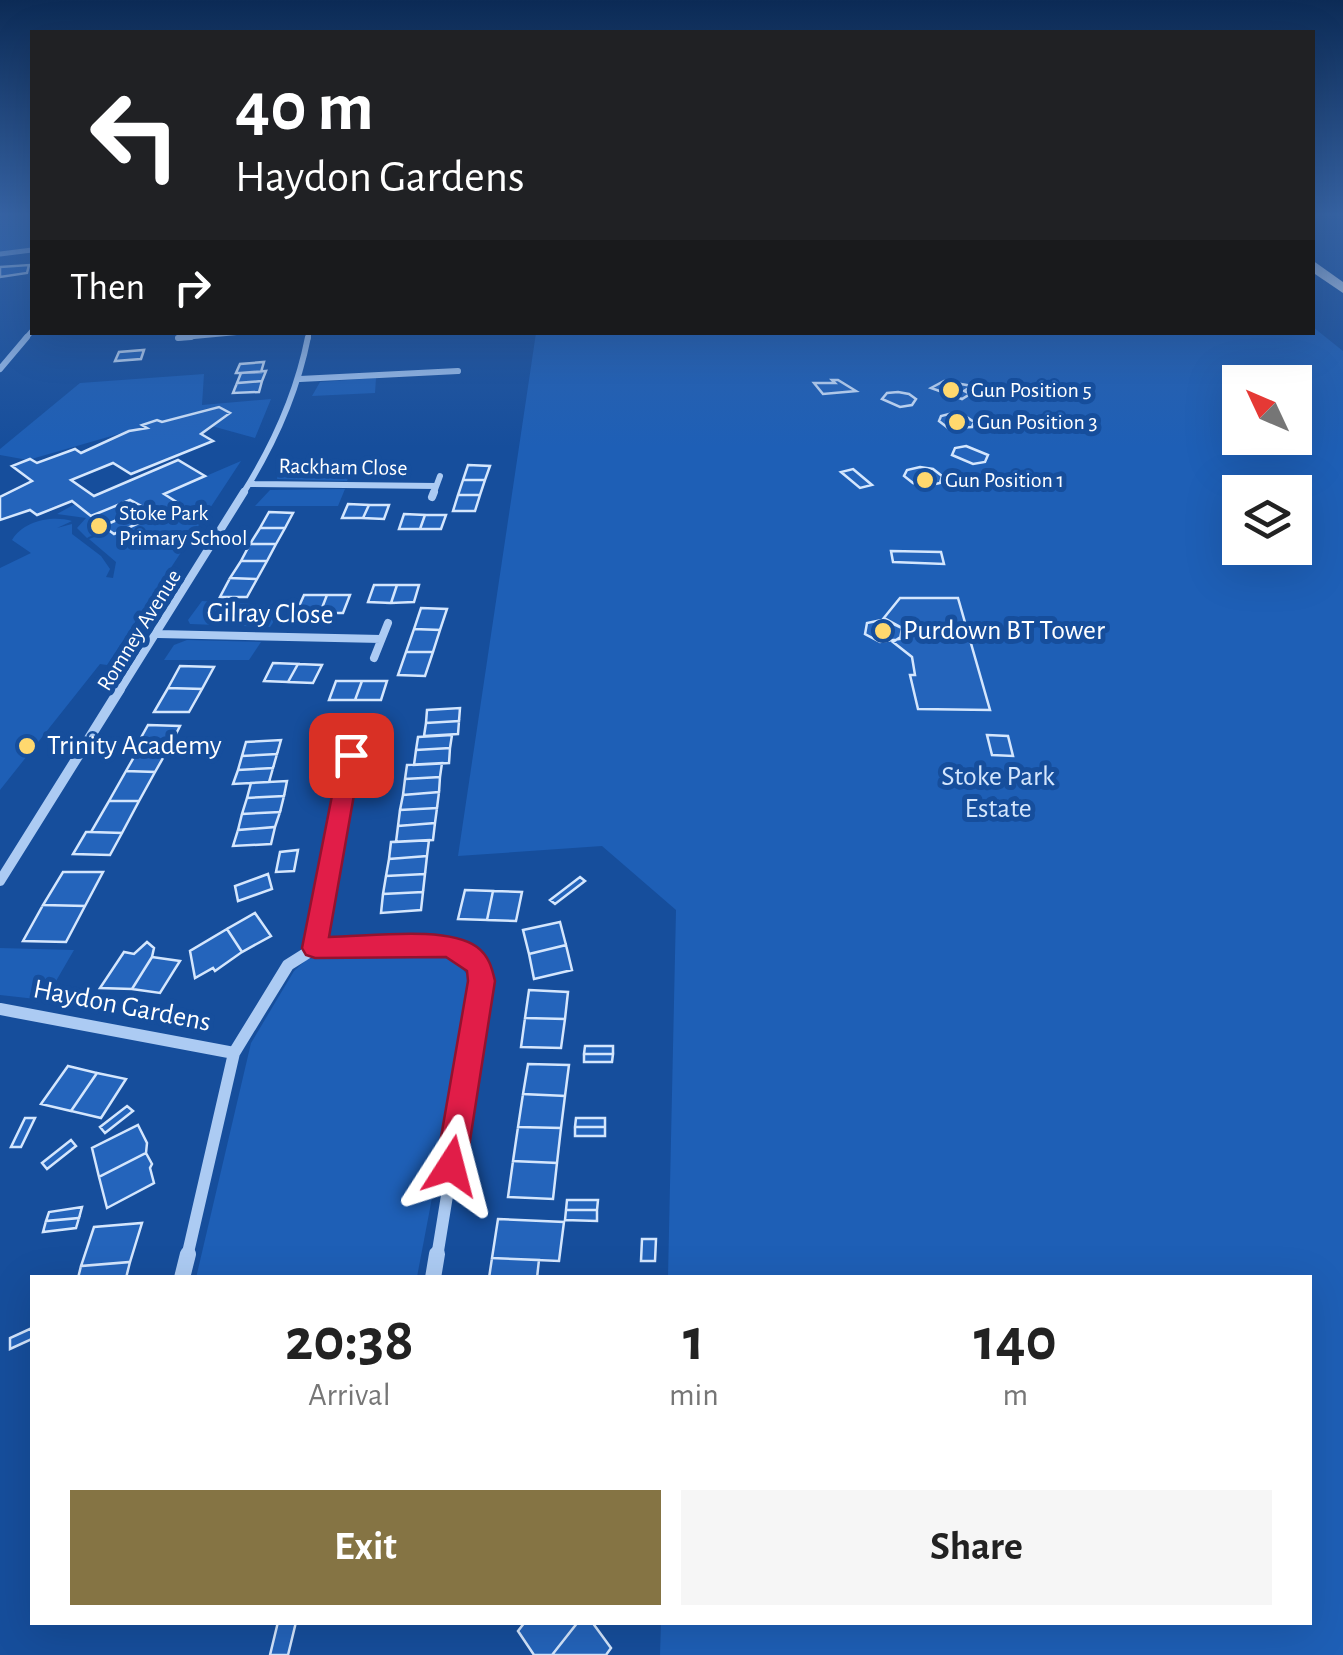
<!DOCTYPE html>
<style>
:root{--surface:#fff;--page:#f6f6f6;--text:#222;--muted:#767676;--accent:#857444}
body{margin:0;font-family:"Alegreya Sans",sans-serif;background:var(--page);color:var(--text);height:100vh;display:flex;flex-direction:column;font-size:38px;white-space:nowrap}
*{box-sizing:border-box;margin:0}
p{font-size:32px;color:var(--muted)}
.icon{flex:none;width:55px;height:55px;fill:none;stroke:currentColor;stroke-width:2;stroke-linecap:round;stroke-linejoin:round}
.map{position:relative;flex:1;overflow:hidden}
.details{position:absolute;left:30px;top:1275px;width:1282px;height:350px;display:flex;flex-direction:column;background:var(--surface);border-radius:0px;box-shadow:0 10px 40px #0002}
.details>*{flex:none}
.banner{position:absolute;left:30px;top:30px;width:1285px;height:305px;border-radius:0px;box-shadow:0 10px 40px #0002;background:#202124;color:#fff;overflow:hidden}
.needle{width:65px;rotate:314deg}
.buttons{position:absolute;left:1222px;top:365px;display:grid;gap:20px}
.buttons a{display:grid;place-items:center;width:90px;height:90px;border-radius:0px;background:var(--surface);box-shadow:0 10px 40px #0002;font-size:50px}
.pin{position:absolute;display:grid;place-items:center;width:85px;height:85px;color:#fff;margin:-42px;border-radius:20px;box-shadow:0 5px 15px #0006}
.me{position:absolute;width:110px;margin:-55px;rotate:9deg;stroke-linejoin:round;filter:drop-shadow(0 0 8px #0008)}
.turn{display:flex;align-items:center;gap:35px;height:210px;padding:0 40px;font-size:45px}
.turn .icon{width:130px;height:130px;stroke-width:2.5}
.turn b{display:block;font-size:70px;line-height:85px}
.then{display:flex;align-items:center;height:95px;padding:0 40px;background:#0003;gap:20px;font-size:38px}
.eta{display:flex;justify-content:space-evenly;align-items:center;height:170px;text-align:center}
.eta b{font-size:60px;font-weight:700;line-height:70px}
.action{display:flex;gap:20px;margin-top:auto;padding:20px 40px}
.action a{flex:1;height:115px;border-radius:0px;background:var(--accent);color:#fff;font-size:40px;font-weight:700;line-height:115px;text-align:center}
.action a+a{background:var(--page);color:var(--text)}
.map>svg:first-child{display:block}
.green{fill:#1e5fb6;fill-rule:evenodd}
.building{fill:#2464bb;stroke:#d4e6fd;stroke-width:2.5}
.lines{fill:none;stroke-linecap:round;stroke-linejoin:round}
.minor-far5{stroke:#accbf3;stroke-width:5}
.minor-far4{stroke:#accbf3;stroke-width:6}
.minor-far3{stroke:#accbf3;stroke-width:8}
.minor-far2{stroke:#accbf3;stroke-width:10}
.minor-far1{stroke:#accbf3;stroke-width:12}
.minor{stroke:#accbf3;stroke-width:16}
.motorway{fill:#fff;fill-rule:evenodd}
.route{fill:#e11d48;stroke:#92132f;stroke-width:2.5}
.poi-dot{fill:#ffd86e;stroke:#164e9c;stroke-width:4}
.labels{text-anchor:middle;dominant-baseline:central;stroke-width:10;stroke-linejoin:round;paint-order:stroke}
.far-poi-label{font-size:22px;fill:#fff;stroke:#164e9c;text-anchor:start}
.far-street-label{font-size:22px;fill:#fff;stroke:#164e9c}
.street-label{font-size:28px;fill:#fff;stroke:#164e9c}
.poi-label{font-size:28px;fill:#fff;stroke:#164e9c;text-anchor:start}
.park-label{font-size:28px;fill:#d4e6fd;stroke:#164e9c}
</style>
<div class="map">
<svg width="1343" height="1655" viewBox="0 0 1343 1655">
<rect width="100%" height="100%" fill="#164e9c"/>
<path class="green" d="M 0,215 L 32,215 L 32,248 L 0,251 Z
M 1313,327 L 1343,351 L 1343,1655 L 660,1655 L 661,1623 L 1310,1622 L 1310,1278 L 668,1277 L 676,910 L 602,846 L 458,856 L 536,333 L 1312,332 ZM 1240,382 L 1295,382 L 1295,438 L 1240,438 ZM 1240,492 L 1295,492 L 1295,548 L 1240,548 Z
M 204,374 L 202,405 L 271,399 L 255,438 L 208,425 L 226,417 L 209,408 L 162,422 L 156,420 L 133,433 L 129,431 L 28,460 L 0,455 L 0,449 L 80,383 Z
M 376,378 L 375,393 L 312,396 L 320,382 Z
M 241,461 L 107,665 L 100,664 L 0,790 L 0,568 L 31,553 L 12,540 C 23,521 52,515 72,521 L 57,528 L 72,524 L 72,534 L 101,556 L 110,569 L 106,577 L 113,578 L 116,562 L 89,539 L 145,519 L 135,512 L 87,538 L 77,528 L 86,518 L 57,514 L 75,504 L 92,517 L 131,500 L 138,505 L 182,506 L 164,494 Z
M 281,463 L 355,463 L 347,481 L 277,479 Z
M 345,489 L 338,506 L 255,506 L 270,490 Z
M 202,601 L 284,606 L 270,627 L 190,624 L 188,620 Z
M 187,640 L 261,642 L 249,660 L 164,660 L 174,645 Z
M 0,948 L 74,950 L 45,1000 L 0,995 Z
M 322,955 C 350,955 426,950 448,959 C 461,965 468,973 472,987 L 417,1277 L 196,1278 L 251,1043 L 294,971 L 306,960 Z"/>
<path class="building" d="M 29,265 L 27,273 L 0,277 L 0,267 Z
M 144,350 L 141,359 L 115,361 L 119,352 Z
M 264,362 L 261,372 L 236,373 L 240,364 Z
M 266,371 L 262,381 L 237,383 L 241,373 Z
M 832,380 L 838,380 L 856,391 L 823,394 L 814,383 L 835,383 Z
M 262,381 L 259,392 L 233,393 L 237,383 Z
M 944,381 L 972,386 L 964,391 L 970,394 L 962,399 L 931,388 Z
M 898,392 L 909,394 L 916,399 L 912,405 L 900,407 L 882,399 L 887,393 Z
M 219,407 L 230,413 L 201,434 L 213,441 L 131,474 L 113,463 L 71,480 L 94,496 L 178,460 L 205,476 L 164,494 L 183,506 L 160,516 L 130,500 L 91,516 L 72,501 L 37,515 L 30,510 L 0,520 L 0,497 L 32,481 L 12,466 L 30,459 L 37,463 L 75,449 L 81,453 L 129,431 L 147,428 L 142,425 L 157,420 L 162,422 Z
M 953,413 L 965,416 L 974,422 L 972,427 L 948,428 L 939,421 L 941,416 Z
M 966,446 L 988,455 L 985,462 L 973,464 L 952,455 L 955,448 Z
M 468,465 L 490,466 L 485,480 L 463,480 Z
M 920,467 L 933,469 L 942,476 L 940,483 L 927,486 L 913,483 L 904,476 L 907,470 Z
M 853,469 L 872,485 L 860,488 L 841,472 Z
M 463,480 L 485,480 L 480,495 L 458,495 Z
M 458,495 L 480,495 L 475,511 L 453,511 Z
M 348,504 L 369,505 L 363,518 L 342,518 Z
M 369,505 L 389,505 L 384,519 L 363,518 Z
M 135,512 L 146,520 L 114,534 L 103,526 Z
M 269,512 L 293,513 L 285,528 L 260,528 Z
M 404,514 L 425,515 L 420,529 L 399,529 Z
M 425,515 L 446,515 L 441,529 L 420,529 Z
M 260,528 L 285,528 L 276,544 L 250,544 Z
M 250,544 L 276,544 L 267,561 L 241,561 Z
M 891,551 L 941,552 L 944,564 L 893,562 Z
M 241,561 L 267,561 L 257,579 L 230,578 Z
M 230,578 L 257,579 L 247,597 L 220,597 Z
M 374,585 L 397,585 L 391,603 L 368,602 Z
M 397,585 L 419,585 L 414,602 L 391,603 Z
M 304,595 L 327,595 L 320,613 L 296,613 Z
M 327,595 L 350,595 L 343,613 L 320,613 Z
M 900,598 L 958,598 L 990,710 L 918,709 L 910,675 L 915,675 L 912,657 L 893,642 L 902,636 L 902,628 L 883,619 Z
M 421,608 L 447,609 L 440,630 L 414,629 Z
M 886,619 L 902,628 L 900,639 L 880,642 L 865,634 L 867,623 Z
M 414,629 L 440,630 L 433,652 L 406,652 Z
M 406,652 L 433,652 L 425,676 L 398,675 Z
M 273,663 L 298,664 L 288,682 L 264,681 Z
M 298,664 L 322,665 L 313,683 L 288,682 Z
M 180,666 L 214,667 L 202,689 L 168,688 Z
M 336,681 L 362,681 L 355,700 L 329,700 Z
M 362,681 L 387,681 L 381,700 L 355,700 Z
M 168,688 L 202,689 L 189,712 L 154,712 Z
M 460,708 L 459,721 L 426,723 L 427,710 Z
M 459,721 L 458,734 L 424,736 L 426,723 Z
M 148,725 L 180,726 L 171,744 L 138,743 Z
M 452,735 L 450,748 L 416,750 L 418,737 Z
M 987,735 L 1008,736 L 1013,756 L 992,755 Z
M 281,740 L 277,754 L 242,756 L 246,742 Z
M 142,743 L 171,744 L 155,772 L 126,771 Z
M 450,748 L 449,763 L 414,765 L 416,750 Z
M 277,754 L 273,768 L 238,770 L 242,756 Z
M 442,763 L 440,777 L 405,779 L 407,765 Z
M 273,768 L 269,782 L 233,784 L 238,770 Z
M 126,771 L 155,772 L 139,801 L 109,801 Z
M 440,777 L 439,792 L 403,795 L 405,779 Z
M 287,781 L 284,796 L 247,798 L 251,783 Z
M 439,792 L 437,808 L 400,810 L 403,795 Z
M 284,796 L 280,812 L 242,814 L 247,798 Z
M 109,801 L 139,801 L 122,833 L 91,832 Z
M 437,808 L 435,823 L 398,826 L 400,810 Z
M 280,812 L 275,827 L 238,830 L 242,814 Z
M 435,823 L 433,840 L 396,842 L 398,826 Z
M 275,827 L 271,844 L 233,846 L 238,830 Z
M 86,832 L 91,832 L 122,833 L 110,855 L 73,854 Z
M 429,840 L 427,856 L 389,859 L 391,842 Z
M 298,850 L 294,871 L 276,872 L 280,852 Z
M 427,856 L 425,874 L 386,876 L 389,859 Z
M 63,872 L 103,872 L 85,906 L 43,905 Z
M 268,874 L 272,889 L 238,901 L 235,886 Z
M 425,874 L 423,892 L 383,894 L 386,876 Z
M 580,877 L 585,881 L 555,904 L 550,900 Z
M 465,890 L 493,891 L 487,920 L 458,919 Z
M 493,891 L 522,892 L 516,921 L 487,920 Z
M 423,892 L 421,910 L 381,913 L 383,894 Z
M 43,905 L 85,906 L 66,942 L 23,941 Z
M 255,913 L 271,936 L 242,952 L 227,929 Z
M 560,922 L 566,945 L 529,954 L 523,930 Z
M 227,929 L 242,952 L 215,971 L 213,968 L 195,978 L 190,951 Z
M 147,942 L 154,948 L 152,957 L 132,989 L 100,988 L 124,952 L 134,954 Z
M 566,945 L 572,970 L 534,979 L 529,954 Z
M 152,957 L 180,961 L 160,993 L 132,989 Z
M 529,990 L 568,992 L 565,1019 L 525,1018 Z
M 525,1018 L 565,1019 L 561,1048 L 521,1047 Z
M 585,1046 L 613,1046 L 613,1054 L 584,1054 Z
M 584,1054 L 613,1054 L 612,1062 L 584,1062 Z
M 528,1064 L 569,1065 L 565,1096 L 523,1094 Z
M 68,1066 L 97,1073 L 71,1111 L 41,1104 Z
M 97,1073 L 126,1079 L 101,1118 L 71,1111 Z
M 523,1094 L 565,1096 L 561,1128 L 518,1127 Z
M 127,1106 L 133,1111 L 105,1133 L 100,1127 Z
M 25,1118 L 35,1118 L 21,1147 L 11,1147 Z
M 576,1118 L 605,1118 L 605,1127 L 575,1127 Z
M 138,1125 L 147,1143 L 146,1153 L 99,1177 L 92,1148 Z
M 518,1127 L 561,1128 L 557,1163 L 513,1161 Z
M 575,1127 L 605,1127 L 605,1136 L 575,1136 Z
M 71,1140 L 76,1146 L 47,1169 L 42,1163 Z
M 146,1153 L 152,1164 L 150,1168 L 154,1183 L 107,1208 L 99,1177 Z
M 513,1161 L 557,1163 L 553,1199 L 508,1197 Z
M 567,1200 L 598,1200 L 597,1210 L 566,1210 Z
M 82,1207 L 79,1218 L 46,1221 L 49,1212 Z
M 566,1210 L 597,1210 L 597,1221 L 565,1220 Z
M 79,1218 L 76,1228 L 43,1232 L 46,1221 Z
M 498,1219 L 564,1222 L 559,1261 L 492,1258 Z
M 142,1223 L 130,1262 L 81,1266 L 94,1227 Z
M 642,1239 L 656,1239 L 655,1261 L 641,1261 Z
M 492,1258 L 539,1260 L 537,1278 L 489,1278 Z
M 130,1262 L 126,1278 L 78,1278 L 81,1266 Z
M 32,1328 L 32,1339 L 10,1349 L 10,1338 Z
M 278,1622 L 296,1622 L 288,1655 L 270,1655 Z
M 525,1622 L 578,1622 L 552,1655 L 534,1655 L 518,1631 Z
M 578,1622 L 592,1622 L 611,1648 L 606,1655 L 552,1655 Z"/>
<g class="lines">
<path class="minor-far5" d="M 0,254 L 32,250
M 178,338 L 242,332
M 25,339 L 32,331
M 308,339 L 309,332"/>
<path class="minor-far4" d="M 178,338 L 191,337
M 0,369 L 27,337
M 300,379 L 458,371
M 250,484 L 436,486
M 242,495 C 273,446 297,393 308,337
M 433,495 L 440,476"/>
<path class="minor-far3" d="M 432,497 L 434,492
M 158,634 L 381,639
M 374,658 L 388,623
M 119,692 L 244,492"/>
<path class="minor-far2" d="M 329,756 L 361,754 L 364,737
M 0,881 L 120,689
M 316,941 L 351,755"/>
<path class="minor-far1" d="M 315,948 L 317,939
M 0,1009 L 234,1053
M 187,1257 L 234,1053 L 288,965 L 315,948 L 442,946 L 471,958 L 482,981 L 437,1257"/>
<path class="minor" d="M 182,1278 L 188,1254
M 433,1278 L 437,1254"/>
<path class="motorway" d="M 1312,260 L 1343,282 L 1343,293 L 1312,272 Z"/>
</g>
<linearGradient id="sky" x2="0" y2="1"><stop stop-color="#0c2b56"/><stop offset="0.48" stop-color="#3663a4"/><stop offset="1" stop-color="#3663a4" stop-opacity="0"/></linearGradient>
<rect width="1343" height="447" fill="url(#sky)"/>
<path class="route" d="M 351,747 L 361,755 L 329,937 C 367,937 446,925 477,947 C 489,956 492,968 495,981 L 466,1166 L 462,1177 L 451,1181 L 441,1177 L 436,1166 L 468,981 L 467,971 L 446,957 L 315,958 L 306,955 L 302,948 L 340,755 Z"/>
<g class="poi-dot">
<circle cx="951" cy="390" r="10"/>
<circle cx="957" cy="422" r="10"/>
<circle cx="925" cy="480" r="10"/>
<circle cx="99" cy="526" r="10"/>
<circle cx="883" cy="631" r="10"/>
<circle cx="27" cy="746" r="10"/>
</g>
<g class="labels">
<g class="far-poi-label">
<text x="971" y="390">Gun Position 5</text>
<text x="977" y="422">Gun Position 3</text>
<text x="945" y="480">Gun Position 1</text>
<text x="119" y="513">Stoke Park<tspan x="119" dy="25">Primary School</tspan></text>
</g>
<g class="far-street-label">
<text transform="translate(343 467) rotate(1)">Rackham Close</text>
<text transform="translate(139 630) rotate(-58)">Romney Avenue</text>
</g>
<g class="street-label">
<text transform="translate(270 614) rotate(1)">Gilray Close</text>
<text transform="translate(122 1006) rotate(11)">Haydon Gardens</text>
</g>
<g class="poi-label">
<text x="903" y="631">Purdown BT Tower</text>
<text x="47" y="746">Trinity Academy</text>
</g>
<g class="park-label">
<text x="998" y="777">Stoke Park<tspan x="998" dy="32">Estate</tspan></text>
</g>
</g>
</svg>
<div class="buttons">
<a><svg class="needle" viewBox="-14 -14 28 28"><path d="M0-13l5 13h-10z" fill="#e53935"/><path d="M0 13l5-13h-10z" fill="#767676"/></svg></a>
<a><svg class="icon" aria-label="layers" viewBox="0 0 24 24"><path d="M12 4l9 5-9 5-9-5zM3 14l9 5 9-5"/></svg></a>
</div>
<div class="pin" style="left:351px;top:755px;background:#d93025"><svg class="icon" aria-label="arrive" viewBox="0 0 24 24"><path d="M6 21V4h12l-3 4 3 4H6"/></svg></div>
<svg class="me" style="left:451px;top:1166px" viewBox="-20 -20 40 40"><path d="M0-17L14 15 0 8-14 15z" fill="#e11d48" stroke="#fff" stroke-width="4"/></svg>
<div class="banner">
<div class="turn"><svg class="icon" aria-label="left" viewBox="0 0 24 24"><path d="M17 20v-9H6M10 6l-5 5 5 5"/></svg><div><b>40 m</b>Haydon Gardens</div></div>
<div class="then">Then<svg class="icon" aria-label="right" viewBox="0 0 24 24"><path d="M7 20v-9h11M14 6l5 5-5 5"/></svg></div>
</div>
<section class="details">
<div class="eta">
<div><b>20:38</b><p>Arrival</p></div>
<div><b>1</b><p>min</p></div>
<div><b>140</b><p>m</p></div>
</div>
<div class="action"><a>Exit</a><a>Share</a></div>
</section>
</div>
